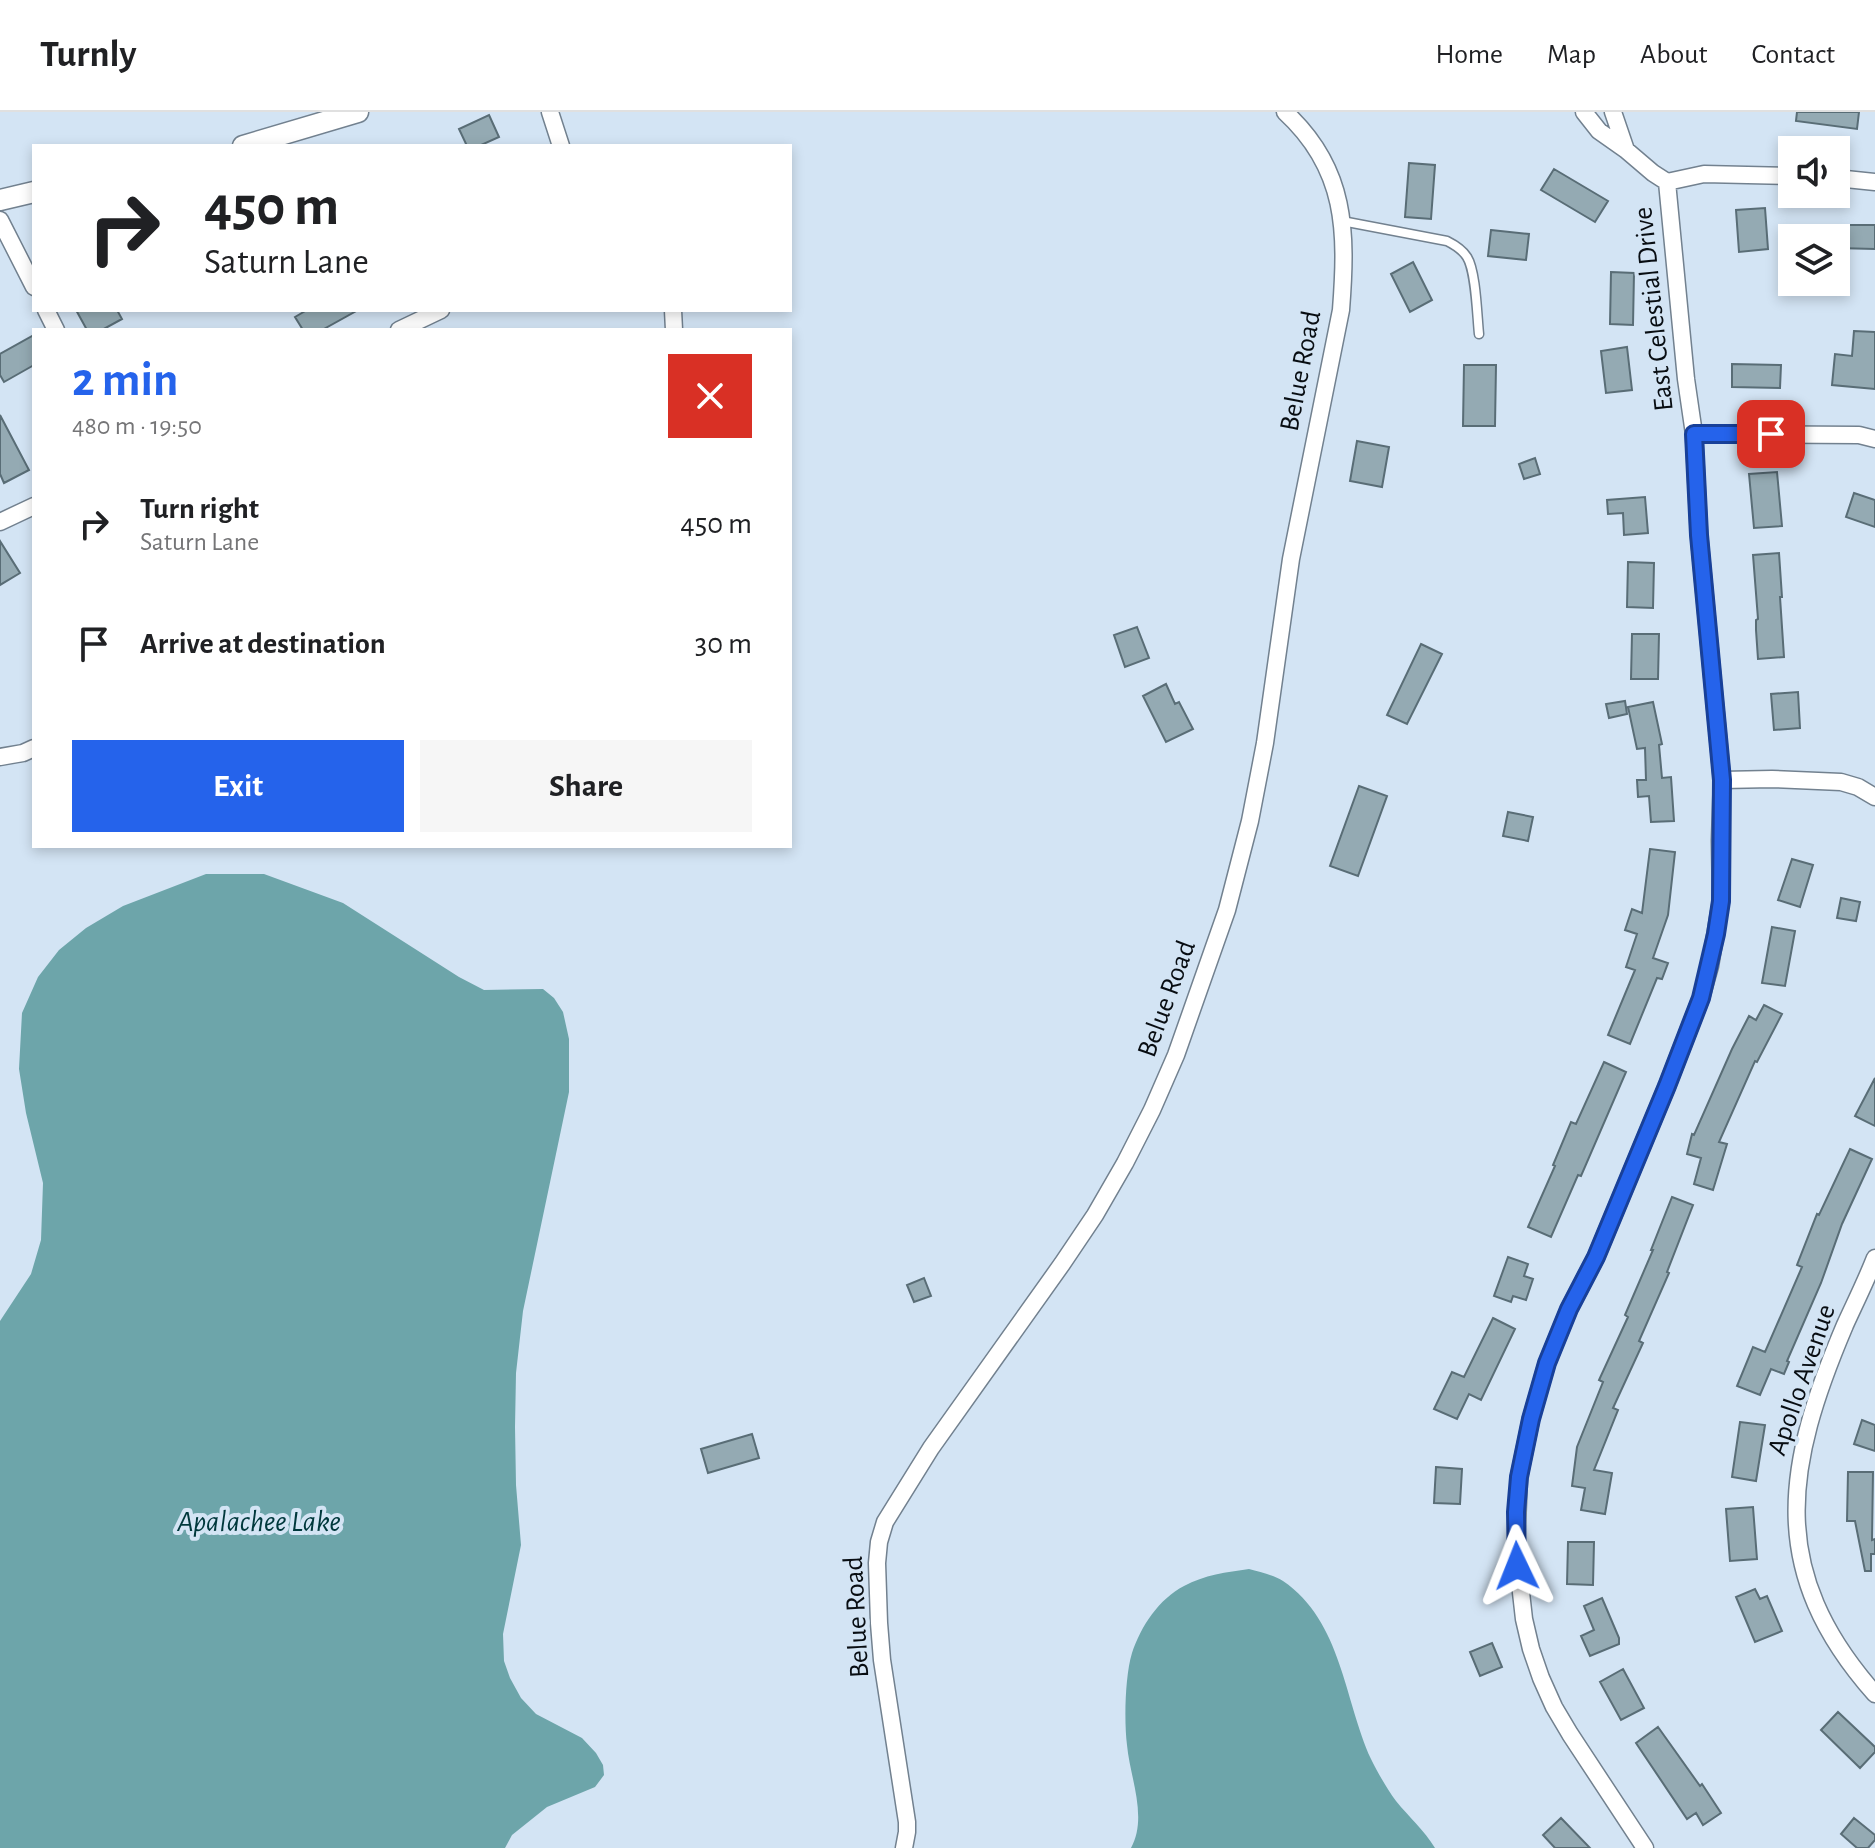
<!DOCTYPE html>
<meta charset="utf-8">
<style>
:root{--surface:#fff;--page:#f6f6f6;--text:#202124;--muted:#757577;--line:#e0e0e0;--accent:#2563eb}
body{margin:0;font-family:"Alegreya Sans",sans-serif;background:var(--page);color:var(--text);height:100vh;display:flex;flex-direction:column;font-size:30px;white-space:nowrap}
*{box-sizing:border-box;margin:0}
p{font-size:26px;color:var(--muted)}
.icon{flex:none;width:44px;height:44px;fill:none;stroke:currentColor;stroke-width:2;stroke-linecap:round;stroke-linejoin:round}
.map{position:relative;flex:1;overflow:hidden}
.drawer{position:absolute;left:32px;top:216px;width:760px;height:520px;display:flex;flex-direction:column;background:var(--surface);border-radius:0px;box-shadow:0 4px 12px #0003}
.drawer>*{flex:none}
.top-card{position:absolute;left:32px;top:32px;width:760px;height:168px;border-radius:0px;box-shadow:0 4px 12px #0003;background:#fff;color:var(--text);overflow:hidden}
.buttons{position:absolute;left:1778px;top:24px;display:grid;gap:16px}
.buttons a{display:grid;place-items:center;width:72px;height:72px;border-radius:0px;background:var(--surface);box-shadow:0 4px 12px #0003;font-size:40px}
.pin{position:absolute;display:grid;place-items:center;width:68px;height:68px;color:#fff;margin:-34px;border-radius:16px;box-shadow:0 4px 12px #0006}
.me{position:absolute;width:88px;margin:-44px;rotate:358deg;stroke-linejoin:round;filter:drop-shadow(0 0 6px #0008)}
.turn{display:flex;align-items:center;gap:28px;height:168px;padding:0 40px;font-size:36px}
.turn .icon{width:104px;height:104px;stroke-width:2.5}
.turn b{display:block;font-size:56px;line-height:68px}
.round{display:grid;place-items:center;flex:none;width:84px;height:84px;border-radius:0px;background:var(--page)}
.overview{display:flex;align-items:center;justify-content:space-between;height:136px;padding:0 40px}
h1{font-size:48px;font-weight:700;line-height:60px;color:var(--accent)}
.button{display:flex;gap:16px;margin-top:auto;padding:16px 40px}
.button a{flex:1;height:92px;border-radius:0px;background:var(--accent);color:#fff;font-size:32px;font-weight:700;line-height:92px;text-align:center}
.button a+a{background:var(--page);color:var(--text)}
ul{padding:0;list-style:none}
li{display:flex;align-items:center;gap:24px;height:120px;padding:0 40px}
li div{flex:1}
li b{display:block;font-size:30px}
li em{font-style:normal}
header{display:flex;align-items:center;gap:48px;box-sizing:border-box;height:112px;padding:0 40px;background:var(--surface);border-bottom:2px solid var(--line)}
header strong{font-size:38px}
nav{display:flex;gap:44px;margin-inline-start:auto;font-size:28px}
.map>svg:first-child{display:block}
.water{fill:#6da5aa}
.building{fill:#94aab3;stroke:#596d76;stroke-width:2}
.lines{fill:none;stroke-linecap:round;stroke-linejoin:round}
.service-casing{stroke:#72818f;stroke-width:11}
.minor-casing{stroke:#72818f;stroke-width:19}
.tertiary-casing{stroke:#72818f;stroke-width:23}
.service{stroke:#fff;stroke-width:8}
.minor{stroke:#fff;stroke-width:16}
.tertiary{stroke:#fff;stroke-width:20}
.route-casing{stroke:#184099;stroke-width:20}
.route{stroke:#2563eb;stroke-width:14}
.labels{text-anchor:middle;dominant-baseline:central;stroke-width:8;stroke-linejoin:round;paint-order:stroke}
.street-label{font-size:28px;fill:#080d12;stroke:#d3e4f4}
.water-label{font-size:30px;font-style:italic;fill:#00383c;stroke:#d3e4f4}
</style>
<header>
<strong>Turnly</strong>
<nav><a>Home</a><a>Map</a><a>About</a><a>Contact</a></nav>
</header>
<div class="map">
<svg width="1875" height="1736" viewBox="0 0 1875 1736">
<rect width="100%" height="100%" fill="#d3e4f4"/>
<path class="water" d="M 206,762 L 264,762 L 343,791 L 459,865 L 484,878 L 543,877 L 554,886 L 563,900 L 569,927 L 569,980 L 523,1199 L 516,1261 L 515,1315 L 516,1373 L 521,1433 L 503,1522 L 504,1549 L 510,1566 L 521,1586 L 536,1602 L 582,1626 L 596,1641 L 603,1653 L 604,1663 L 595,1675 L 547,1695 L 512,1723 L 505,1736 L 0,1736 L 0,1209 L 31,1162 L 41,1128 L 43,1071 L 26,1001 L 19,957 L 22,901 L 38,865 L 59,838 L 86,816 L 123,794 Z
M 1249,1457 C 1260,1460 1274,1463 1283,1469 C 1342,1509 1344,1588 1371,1647 C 1378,1661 1387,1677 1396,1689 C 1409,1705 1424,1718 1435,1736 L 1131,1736 C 1148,1705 1130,1666 1127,1633 C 1124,1609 1125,1564 1132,1541 C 1141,1514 1159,1487 1184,1474 C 1204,1463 1227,1460 1249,1457 Z"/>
<path class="building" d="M 1797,0 L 1859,0 L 1857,17 L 1796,9 Z
M 489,3 L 499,25 L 479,34 L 467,34 L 459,17 Z
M 1409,51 L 1435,53 L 1431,107 L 1405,105 Z
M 1554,57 L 1608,89 L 1595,110 L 1541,78 Z
M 1765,96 L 1768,137 L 1739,140 L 1736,98 Z
M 1837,113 L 1875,113 L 1875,137 L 1836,136 Z
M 1491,118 L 1529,122 L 1526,148 L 1488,144 Z
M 1413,150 L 1432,188 L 1410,200 L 1391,162 Z
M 1611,160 L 1634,161 L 1633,213 L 1610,212 Z
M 76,198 L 117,198 L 122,207 L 102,218 L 87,218 Z
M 307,198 L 358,198 L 322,218 L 303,218 L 295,205 Z
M 1854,219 L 1875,220 L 1875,277 L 1832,273 L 1835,242 L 1852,244 Z
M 34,223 L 34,253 L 4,270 L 0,263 L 0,242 Z
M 1627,235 L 1632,278 L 1606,281 L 1601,239 Z
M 1732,252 L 1781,253 L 1780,276 L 1732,275 Z
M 1464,253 L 1496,253 L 1495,314 L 1463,314 Z
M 0,303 L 29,358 L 4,371 L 0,362 Z
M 1357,329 L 1389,335 L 1382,375 L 1350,369 Z
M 1535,346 L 1540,362 L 1524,367 L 1519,352 Z
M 1777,360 L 1782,414 L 1754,416 L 1749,362 Z
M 1854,381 L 1875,388 L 1875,415 L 1846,405 Z
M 1645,385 L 1648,421 L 1624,423 L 1623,401 L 1608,402 L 1607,388 Z
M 0,429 L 20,461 L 0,473 Z
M 1779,441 L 1782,485 L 1780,485 L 1784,545 L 1758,547 L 1756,518 L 1756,508 L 1758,507 L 1753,443 Z
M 1628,450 L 1654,451 L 1653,496 L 1627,495 Z
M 1137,515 L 1149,546 L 1125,555 L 1114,523 Z
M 1632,522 L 1659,522 L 1658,567 L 1631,567 Z
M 1421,532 L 1442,542 L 1407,612 L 1387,603 Z
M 1166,572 L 1175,592 L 1179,590 L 1193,617 L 1166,630 L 1143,584 Z
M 1798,580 L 1800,616 L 1774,618 L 1771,582 Z
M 1625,589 L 1627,602 L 1609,606 L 1606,592 Z
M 1653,590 L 1662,632 L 1659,633 L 1662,666 L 1671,665 L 1674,709 L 1651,710 L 1649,684 L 1638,685 L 1637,668 L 1646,668 L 1645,636 L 1637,637 L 1628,595 Z
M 1359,674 L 1387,684 L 1358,764 L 1330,754 Z
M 1508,700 L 1533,705 L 1528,729 L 1503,724 Z
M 1650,737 L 1675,740 L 1668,803 L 1653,846 L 1668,851 L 1662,867 L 1657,866 L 1630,932 L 1608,923 L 1635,858 L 1626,855 L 1637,822 L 1625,818 L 1632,797 L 1642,801 Z
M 1792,747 L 1813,753 L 1800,795 L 1778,788 Z
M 1841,786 L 1860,790 L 1856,809 L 1837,806 Z
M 1772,815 L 1795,819 L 1785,874 L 1762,871 Z
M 1764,893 L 1782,902 L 1757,950 L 1755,949 L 1719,1030 L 1727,1032 L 1713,1078 L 1694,1072 L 1701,1046 L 1687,1042 L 1692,1022 L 1694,1023 L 1732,937 L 1749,904 L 1756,908 Z
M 1604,950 L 1626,960 L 1581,1064 L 1578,1063 L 1551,1125 L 1528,1115 L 1555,1054 L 1553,1053 L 1571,1010 L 1576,1012 Z
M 1875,966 L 1875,1014 L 1855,1004 Z
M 1850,1037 L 1872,1047 L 1842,1112 L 1821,1171 L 1787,1249 L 1789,1250 L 1784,1262 L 1771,1257 L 1760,1283 L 1737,1274 L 1753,1235 L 1765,1240 L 1802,1155 L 1797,1153 L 1817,1102 L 1819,1103 Z
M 1672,1085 L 1693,1093 L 1667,1160 L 1669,1161 L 1639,1229 L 1643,1231 L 1613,1296 L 1618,1298 L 1594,1358 L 1612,1361 L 1605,1402 L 1581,1398 L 1585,1376 L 1572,1374 L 1577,1335 L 1603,1270 L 1599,1268 L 1628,1205 L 1625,1203 L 1653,1138 L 1651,1138 Z
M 1508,1145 L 1528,1152 L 1524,1164 L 1533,1167 L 1526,1188 L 1513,1184 L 1511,1190 L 1494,1184 Z
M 924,1166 L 931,1184 L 914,1190 L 907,1173 Z
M 1493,1206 L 1515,1217 L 1481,1288 L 1469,1282 L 1457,1307 L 1434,1297 L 1452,1260 L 1464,1265 Z
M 1862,1308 L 1875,1313 L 1875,1339 L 1854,1332 Z
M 1740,1310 L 1765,1313 L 1756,1369 L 1732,1365 Z
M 752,1322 L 759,1346 L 708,1361 L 701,1337 Z
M 1436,1355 L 1462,1357 L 1460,1392 L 1434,1391 Z
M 1848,1360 L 1873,1360 L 1872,1428 L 1875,1427 L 1875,1442 L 1871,1442 L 1871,1459 L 1865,1459 L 1855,1409 L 1847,1409 Z
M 1753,1395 L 1757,1447 L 1730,1449 L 1726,1397 Z
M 1568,1430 L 1594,1430 L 1593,1473 L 1567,1472 Z
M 1755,1477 L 1760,1487 L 1767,1484 L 1782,1519 L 1755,1530 L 1736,1485 Z
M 1602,1486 L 1619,1526 L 1619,1532 L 1590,1544 L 1581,1524 L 1594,1518 L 1584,1494 Z
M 1492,1531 L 1502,1555 L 1480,1564 L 1470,1540 Z
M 1623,1557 L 1644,1596 L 1621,1608 L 1600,1570 Z
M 1838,1600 L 1875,1635 L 1875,1640 L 1860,1656 L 1821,1618 Z
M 1658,1615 L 1700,1674 L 1702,1672 L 1721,1701 L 1703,1713 L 1696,1701 L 1687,1707 L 1636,1631 Z
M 1561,1706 L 1590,1736 L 1555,1736 L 1543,1723 Z
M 1854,1706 L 1875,1723 L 1875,1728 L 1868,1736 L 1857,1736 L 1841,1722 Z"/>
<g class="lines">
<g class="service-casing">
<path id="service" d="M 1342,109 L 1447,129 C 1455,133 1462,137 1467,145 C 1476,159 1477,203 1479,222"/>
</g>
<g class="minor-casing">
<path id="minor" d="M 550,0 L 561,34
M 1584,0 L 1599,19 L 1626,38 L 1653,61 L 1667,70
M 1613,0 L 1626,38
M 1836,66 L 1875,70
M 1667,70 L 1704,62 L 1792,64
M 0,108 L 34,175
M 46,198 L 56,218
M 673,198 L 674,218
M 399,218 L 441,198
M 1694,322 L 1859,323 L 1875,327
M 0,410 L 34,394
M 0,645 L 23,641 L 34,636
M 1722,668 L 1772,667 L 1841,670 L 1858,675 L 1875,685
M 1875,1146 C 1866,1169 1855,1191 1845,1213 C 1785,1354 1766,1459 1875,1582
M 904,1736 L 907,1720 L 907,1710 L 882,1548 L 879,1511 L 877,1451 L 879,1430 L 885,1410 L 931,1336 L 1062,1152 L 1095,1103 L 1125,1051 L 1152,998 L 1176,943 L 1227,798 L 1250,709 L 1265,631 L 1291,447 L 1341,198 C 1347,120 1347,57 1285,0
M 1645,1736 L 1570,1622 L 1554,1595 L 1541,1566 L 1531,1537 L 1524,1507 L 1516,1436 L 1519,1365 L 1531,1307 L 1547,1251 L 1569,1197 L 1596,1145 L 1667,974 L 1701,886 L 1710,854 L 1721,789 L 1720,728 L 1722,668 L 1699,423 L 1694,322 L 1686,267 L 1667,70"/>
</g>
<g class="tertiary-casing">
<path id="tertiary" d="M 243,34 L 358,0
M 0,88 L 34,80"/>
</g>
<use href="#service" class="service"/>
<use href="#minor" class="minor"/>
<use href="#tertiary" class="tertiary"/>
</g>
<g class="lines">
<g class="route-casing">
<path id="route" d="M 1517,1454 L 1516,1400 L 1519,1365 L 1531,1307 L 1547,1251 L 1569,1197 L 1596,1145 L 1667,974 L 1701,886 L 1716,822 L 1721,789 L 1722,668 L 1699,423 L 1694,322 L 1771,322"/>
</g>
<use href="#route" class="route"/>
</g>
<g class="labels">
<g class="street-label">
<text transform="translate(1654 197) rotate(-96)">East Celestial Drive</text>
<text transform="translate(1301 259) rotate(-79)">Belue Road</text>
<text transform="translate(1167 887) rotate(-70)">Belue Road</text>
<text transform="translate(1802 1268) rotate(-71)">Apollo Avenue</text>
<text transform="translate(857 1505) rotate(-93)">Belue Road</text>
</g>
<g class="water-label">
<text x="259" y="1410">Apalachee Lake</text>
</g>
</g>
</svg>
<div class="buttons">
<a><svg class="icon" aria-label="sound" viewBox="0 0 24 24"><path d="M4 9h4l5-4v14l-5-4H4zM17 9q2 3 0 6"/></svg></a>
<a><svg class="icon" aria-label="layers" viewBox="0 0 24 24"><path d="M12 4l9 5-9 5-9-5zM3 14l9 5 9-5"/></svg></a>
</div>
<div class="pin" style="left:1771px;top:322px;background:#d93025"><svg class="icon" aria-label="arrive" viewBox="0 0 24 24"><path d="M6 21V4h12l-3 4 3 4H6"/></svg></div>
<svg class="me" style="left:1517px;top:1454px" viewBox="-20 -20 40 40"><path d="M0-17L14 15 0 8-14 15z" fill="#2563eb" stroke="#fff" stroke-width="4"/></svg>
<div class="top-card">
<div class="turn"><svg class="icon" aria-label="right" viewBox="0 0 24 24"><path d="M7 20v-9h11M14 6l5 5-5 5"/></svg><div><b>450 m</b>Saturn Lane</div></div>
</div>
<section class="drawer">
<div class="overview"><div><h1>2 min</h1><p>480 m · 19:50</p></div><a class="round" style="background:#d93025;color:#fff"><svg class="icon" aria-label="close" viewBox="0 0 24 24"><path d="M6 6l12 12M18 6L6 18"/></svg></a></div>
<ul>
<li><svg class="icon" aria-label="right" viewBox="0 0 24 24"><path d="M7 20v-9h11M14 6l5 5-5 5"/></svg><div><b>Turn right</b><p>Saturn Lane</p></div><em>450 m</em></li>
<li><svg class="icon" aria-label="arrive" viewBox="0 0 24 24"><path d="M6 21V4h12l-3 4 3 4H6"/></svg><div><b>Arrive at destination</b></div><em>30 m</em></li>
</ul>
<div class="button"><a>Exit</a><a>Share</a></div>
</section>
</div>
